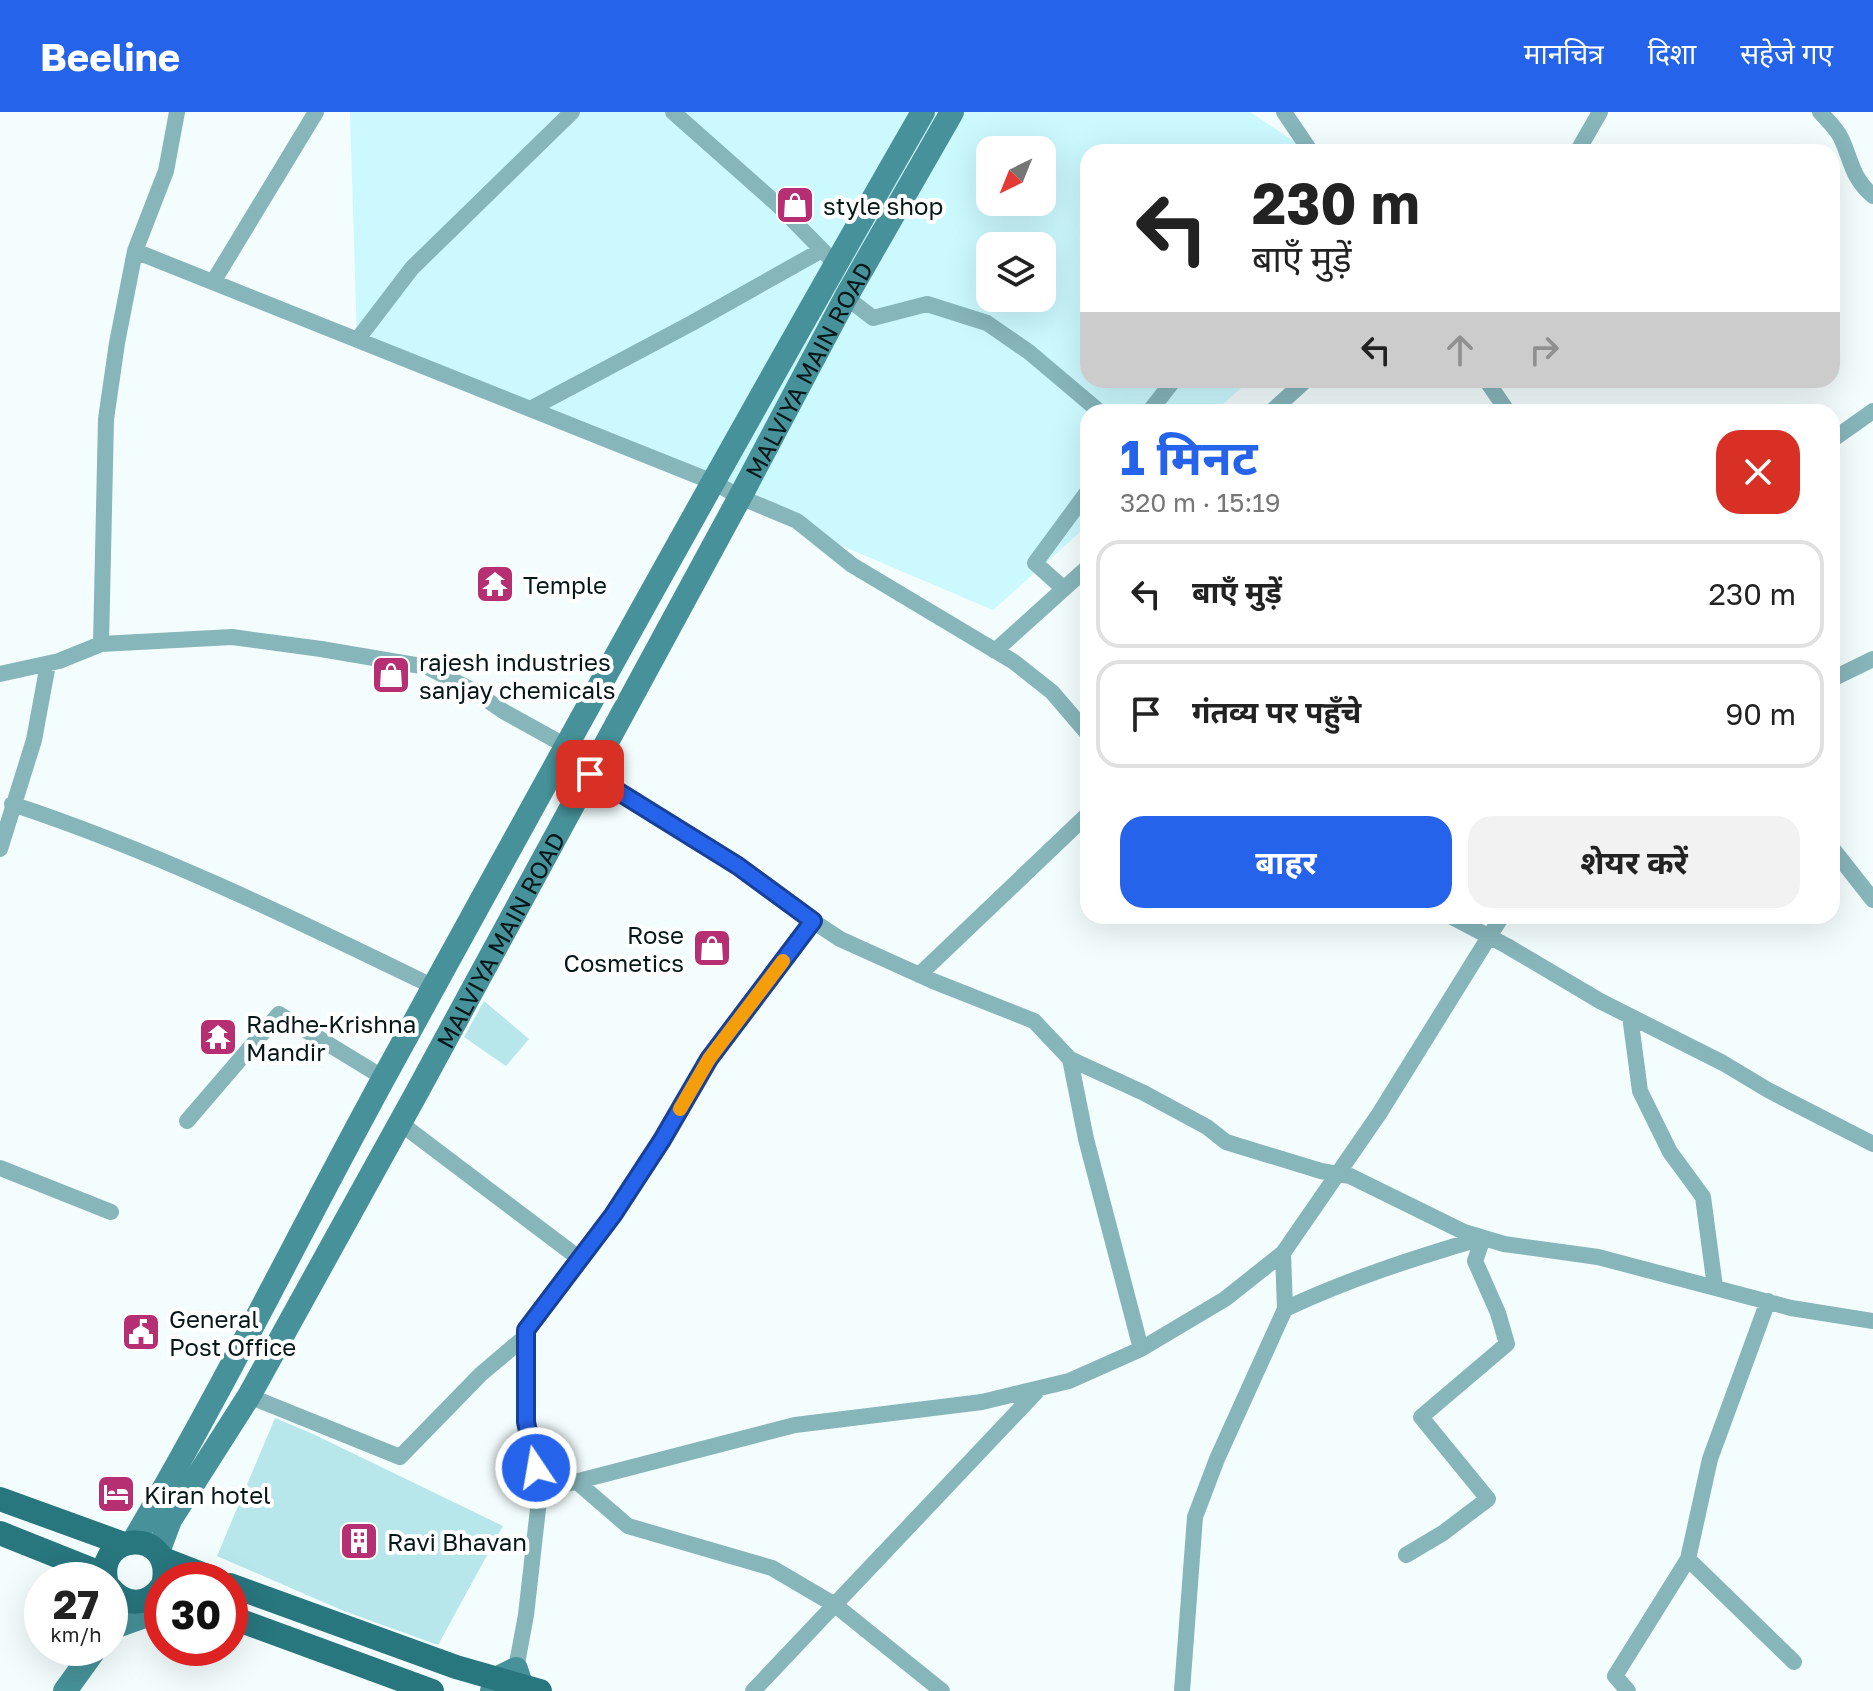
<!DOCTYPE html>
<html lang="hi">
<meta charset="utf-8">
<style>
:root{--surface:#fff;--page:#f2f2f2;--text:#222;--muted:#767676;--line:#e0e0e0;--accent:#2563eb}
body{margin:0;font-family:"Golos Text","Noto Sans Devanagari",sans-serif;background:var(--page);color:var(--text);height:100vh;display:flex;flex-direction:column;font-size:30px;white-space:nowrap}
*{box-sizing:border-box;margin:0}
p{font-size:26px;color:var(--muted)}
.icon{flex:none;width:44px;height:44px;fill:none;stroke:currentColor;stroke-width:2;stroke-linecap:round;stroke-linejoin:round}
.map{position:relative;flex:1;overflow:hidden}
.drawer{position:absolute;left:1080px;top:292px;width:760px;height:520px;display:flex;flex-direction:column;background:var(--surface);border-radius:24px;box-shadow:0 8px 32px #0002}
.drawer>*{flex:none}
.top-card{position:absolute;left:1080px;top:32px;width:760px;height:244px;border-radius:24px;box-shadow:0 8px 32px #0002;background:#fff;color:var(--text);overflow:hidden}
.needle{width:52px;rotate:223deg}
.tools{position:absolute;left:976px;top:24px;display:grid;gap:16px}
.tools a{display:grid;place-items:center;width:80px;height:80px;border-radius:16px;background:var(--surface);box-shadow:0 8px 32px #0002;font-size:40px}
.speed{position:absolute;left:24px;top:1450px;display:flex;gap:16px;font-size:40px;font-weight:700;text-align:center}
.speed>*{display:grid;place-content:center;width:104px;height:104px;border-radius:50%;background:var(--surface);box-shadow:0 8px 32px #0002;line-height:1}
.speed small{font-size:20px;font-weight:400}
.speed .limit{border:12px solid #d22;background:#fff;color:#111}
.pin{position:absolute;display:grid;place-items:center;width:68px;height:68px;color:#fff;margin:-34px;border-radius:16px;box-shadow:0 4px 12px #0006}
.me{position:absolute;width:88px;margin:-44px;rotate:348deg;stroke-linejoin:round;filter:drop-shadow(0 0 6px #0008)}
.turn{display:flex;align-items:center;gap:28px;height:168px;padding:0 40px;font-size:36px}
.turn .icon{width:104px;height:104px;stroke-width:2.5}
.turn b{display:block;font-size:56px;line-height:68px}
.lanes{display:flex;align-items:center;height:76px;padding:0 40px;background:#0003;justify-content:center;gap:40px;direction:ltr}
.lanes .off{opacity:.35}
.round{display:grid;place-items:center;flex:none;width:84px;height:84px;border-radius:24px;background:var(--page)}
.headline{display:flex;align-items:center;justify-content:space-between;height:136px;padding:0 40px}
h1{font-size:48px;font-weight:700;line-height:60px;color:var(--accent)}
.primary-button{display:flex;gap:16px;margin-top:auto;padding:16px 40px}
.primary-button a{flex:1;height:92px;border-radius:24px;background:var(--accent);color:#fff;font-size:32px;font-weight:700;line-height:92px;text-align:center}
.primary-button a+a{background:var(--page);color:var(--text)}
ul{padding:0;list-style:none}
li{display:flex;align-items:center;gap:24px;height:108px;margin:0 16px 12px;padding:0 24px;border:4px solid var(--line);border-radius:24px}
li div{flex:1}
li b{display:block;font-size:30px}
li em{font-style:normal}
header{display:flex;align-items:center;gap:48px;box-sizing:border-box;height:112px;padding:0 40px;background:var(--accent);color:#fff}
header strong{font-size:38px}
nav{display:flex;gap:44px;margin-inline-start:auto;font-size:28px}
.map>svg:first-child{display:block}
.built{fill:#cbf9fe;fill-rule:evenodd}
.building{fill:#b7e6eb}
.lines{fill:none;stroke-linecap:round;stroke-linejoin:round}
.street{stroke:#86b5ba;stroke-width:16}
.secondary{stroke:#47929a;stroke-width:24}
.primary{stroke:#28767e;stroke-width:24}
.route-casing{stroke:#184099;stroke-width:20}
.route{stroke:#2563eb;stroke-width:14}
.slow{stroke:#f59e0b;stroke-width:14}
.labels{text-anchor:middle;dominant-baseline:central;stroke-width:8;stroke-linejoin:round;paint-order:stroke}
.poi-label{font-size:24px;fill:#051719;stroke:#fff;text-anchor:start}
.street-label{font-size:24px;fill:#051719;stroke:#fff}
</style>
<header>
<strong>Beeline</strong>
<nav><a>मानचित्र</a><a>दिशा</a><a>सहेजे गए</a></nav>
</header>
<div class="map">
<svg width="1873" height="1579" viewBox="0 0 1873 1579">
<rect width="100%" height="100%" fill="#f3fdfe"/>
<path class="built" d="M 350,0 L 1250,0 L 1310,40 L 1088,40 L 1088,268 L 1250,268 L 1214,300 L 1088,300 L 1088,413 L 993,498 L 357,228 ZM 990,38 L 1042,38 L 1042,90 L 990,90 ZM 990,134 L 1042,134 L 1042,186 L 990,186 Z"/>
<path class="building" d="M 484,889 L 529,927 L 506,954 L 464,925 Z
M 275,1306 L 313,1322 L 503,1414 L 438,1533 L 344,1499 L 217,1444 Z"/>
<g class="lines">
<path class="street" d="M 673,0 L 778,93 L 828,144
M 1284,0 L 1311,40
M 1820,0 C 1827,8 1837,17 1841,26 C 1852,49 1851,65 1873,84
M 1577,40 L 1600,0
M 135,139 L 713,370 L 740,385 L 797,409 L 852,453 L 1014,550 L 1052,580 L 1088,622
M 213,170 L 316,0
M 846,185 L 873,206 L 927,192 L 987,211 L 1029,240 L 1100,300
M 357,228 L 412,156 L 572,0
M 1486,268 L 1508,300
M 530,297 L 692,211 L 822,138
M 1149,300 L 1174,268
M 1271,300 L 1306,268
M 1832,328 L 1873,299
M 1063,476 L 1035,451 L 1088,379
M 101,532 L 106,307 L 117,231 L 135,139 L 166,59 L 177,0
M 995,539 L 1088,455
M 0,562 L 59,549 L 101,532 L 232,525 L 321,537 L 427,555 L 474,579 L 503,599 L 566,634 L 597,647
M 1832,567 L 1873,547
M 590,662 L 738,754 L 787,792 L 840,827 L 933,869 L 1034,909 L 1070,947 L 1144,981 L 1207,1015 L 1226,1030 L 1321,1059 L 1350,1064 L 1464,1120 L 1504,1132 L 1598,1145 L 1791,1196 L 1873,1209
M 12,692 C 158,740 296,808 434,875
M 1832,736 L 1873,788
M 0,737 L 34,628 L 48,552
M 1450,804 L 1507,834 L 1600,889 L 1723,951 L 1768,978 L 1873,1032
M 919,863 L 1088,702
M 1630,904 L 1640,979 L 1670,1040 L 1703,1085 L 1715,1175
M 1070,947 L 1086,1027 L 1141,1237
M 187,1009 L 279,902 L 384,966
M 400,1011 L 580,1147
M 0,1056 L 111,1100
M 1283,1141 L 1285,1197
M 249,1284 L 400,1345 L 481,1262 L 526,1224
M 577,1370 L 628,1414 L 772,1456 L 835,1493 L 942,1579
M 540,1379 L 795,1313 L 982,1290 L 1069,1269 L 1141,1237 L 1225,1187 L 1283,1141 L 1379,1002 L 1502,804
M 1406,1443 L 1443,1421 L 1488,1387 L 1421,1305 L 1507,1232 L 1498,1201 L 1475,1149 L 1483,1126
M 1688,1447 L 1794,1550
M 516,1557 L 526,1503 L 540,1379 L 526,1310 L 526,1218 L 613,1103 L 662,1028 L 709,947 L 813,809
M 753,1579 L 1040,1276
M 1182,1579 L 1195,1405 L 1217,1347 L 1285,1197 C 1349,1167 1414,1146 1482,1126
M 1628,1579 L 1615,1564 L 1688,1447 L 1710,1347 L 1768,1189"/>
<g class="secondary">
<path d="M 133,1430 C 224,1276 301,1117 387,960 C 563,639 740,318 923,0"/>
<path id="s1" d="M 158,1440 L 170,1408 L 249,1284 L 416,982 L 740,385 L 846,185 L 952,0"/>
<path d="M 110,1519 L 114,1515 L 162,1498"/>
<path d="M 65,1579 L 96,1536"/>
<path d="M 492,1579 L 496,1567 L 516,1557 L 522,1575 L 521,1579"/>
</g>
<path class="primary" d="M 0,1387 L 124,1432
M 0,1421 L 105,1463
M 163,1447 L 217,1468
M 106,1468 C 97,1419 172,1417 164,1468
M 230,1473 L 456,1555 L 540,1579
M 110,1476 C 125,1495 149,1494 162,1474
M 230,1505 L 432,1579"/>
</g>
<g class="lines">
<g class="route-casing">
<path id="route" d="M 536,1356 L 526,1310 L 526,1218 L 613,1103 L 662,1028 L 709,947 L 813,809 L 738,754 L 590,662"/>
</g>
<use href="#route" class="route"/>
<path class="slow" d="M 680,997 L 709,947 L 783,849"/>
</g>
<defs>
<g id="shop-square" transform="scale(2)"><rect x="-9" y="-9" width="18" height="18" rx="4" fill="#b62f72" stroke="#fff"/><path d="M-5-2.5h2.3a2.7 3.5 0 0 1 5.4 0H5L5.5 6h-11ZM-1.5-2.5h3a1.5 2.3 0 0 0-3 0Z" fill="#fff"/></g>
<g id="temple-square" transform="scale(2)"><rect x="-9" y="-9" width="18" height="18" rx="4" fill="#b62f72" stroke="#fff"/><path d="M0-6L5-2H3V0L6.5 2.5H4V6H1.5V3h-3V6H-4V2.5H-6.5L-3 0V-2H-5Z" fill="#fff"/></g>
<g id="civic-square" transform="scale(2)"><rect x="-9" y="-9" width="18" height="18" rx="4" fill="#b62f72" stroke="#fff"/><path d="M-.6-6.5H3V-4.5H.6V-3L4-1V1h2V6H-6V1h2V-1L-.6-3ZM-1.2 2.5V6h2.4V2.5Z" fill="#fff"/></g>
<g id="hotel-square" transform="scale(2)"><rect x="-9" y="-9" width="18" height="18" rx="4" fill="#b62f72" stroke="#fff"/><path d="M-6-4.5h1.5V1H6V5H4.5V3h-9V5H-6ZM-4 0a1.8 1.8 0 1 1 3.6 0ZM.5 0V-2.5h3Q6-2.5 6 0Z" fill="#fff"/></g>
<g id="building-square" transform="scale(2)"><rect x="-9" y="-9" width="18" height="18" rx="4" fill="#b62f72" stroke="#fff"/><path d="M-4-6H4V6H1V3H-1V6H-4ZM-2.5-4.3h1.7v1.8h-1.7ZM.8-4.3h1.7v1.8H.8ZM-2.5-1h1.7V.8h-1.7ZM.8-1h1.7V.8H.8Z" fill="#fff"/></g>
</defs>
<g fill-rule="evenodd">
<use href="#shop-square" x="795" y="93"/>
<use href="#temple-square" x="495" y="472"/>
<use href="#shop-square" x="391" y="563"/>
<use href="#shop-square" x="712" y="836"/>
<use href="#temple-square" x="218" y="925"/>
<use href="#civic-square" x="141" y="1220"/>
<use href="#hotel-square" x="116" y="1382"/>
<use href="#building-square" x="359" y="1429"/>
</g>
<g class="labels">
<g class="poi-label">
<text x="823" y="93">style shop</text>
<text x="523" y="472">Temple</text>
<text x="419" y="549">rajesh industries<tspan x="419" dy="28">sanjay chemicals</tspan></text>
<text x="684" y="822" text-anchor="end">Rose<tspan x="684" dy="28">Cosmetics</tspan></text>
<text x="246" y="911">Radhe-Krishna<tspan x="246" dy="28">Mandir</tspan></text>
<text x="169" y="1206">General<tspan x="169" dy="28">Post Office</tspan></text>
<text x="144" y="1382">Kiran hotel</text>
<text x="387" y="1429">Ravi Bhavan</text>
</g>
<g class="street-label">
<text stroke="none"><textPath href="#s1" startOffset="1350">MALVIYA MAIN ROAD</textPath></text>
<text stroke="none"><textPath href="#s1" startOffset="702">MALVIYA MAIN ROAD</textPath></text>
</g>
</g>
</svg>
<div class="tools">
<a><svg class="needle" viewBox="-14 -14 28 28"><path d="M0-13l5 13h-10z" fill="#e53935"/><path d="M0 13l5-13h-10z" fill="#767676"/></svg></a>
<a><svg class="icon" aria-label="layers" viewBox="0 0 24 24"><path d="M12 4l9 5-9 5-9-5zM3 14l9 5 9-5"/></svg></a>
</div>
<div class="speed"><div>27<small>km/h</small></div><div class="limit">30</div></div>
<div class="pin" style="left:590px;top:662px;background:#d93025"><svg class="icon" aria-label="arrive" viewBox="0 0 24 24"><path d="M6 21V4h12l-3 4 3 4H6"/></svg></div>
<svg class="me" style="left:536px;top:1356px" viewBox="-20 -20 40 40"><circle r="17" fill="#2563eb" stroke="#fff" stroke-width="3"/><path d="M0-11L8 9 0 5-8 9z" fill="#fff"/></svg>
<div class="top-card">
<div class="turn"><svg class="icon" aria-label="left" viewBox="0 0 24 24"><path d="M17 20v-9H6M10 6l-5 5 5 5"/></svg><div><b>230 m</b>बाएँ मुड़ें</div></div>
<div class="lanes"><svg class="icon" aria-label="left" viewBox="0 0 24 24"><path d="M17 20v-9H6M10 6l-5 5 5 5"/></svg><svg class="icon off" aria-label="ahead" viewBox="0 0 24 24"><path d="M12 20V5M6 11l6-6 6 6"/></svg><svg class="icon off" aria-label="right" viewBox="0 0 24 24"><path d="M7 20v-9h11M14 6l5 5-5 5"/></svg></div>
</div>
<section class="drawer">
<div class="headline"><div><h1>1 मिनट</h1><p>320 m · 15:19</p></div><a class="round" style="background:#d93025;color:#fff"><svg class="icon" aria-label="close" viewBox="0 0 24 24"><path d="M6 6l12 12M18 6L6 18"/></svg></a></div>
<ul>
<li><svg class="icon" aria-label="left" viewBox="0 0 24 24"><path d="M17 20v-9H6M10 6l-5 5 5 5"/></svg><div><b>बाएँ मुड़ें</b></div><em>230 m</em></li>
<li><svg class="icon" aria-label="arrive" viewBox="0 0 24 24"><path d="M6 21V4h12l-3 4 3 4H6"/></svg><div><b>गंतव्य पर पहुँचे</b></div><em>90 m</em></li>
</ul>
<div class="primary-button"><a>बाहर</a><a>शेयर करें</a></div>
</section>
</div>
